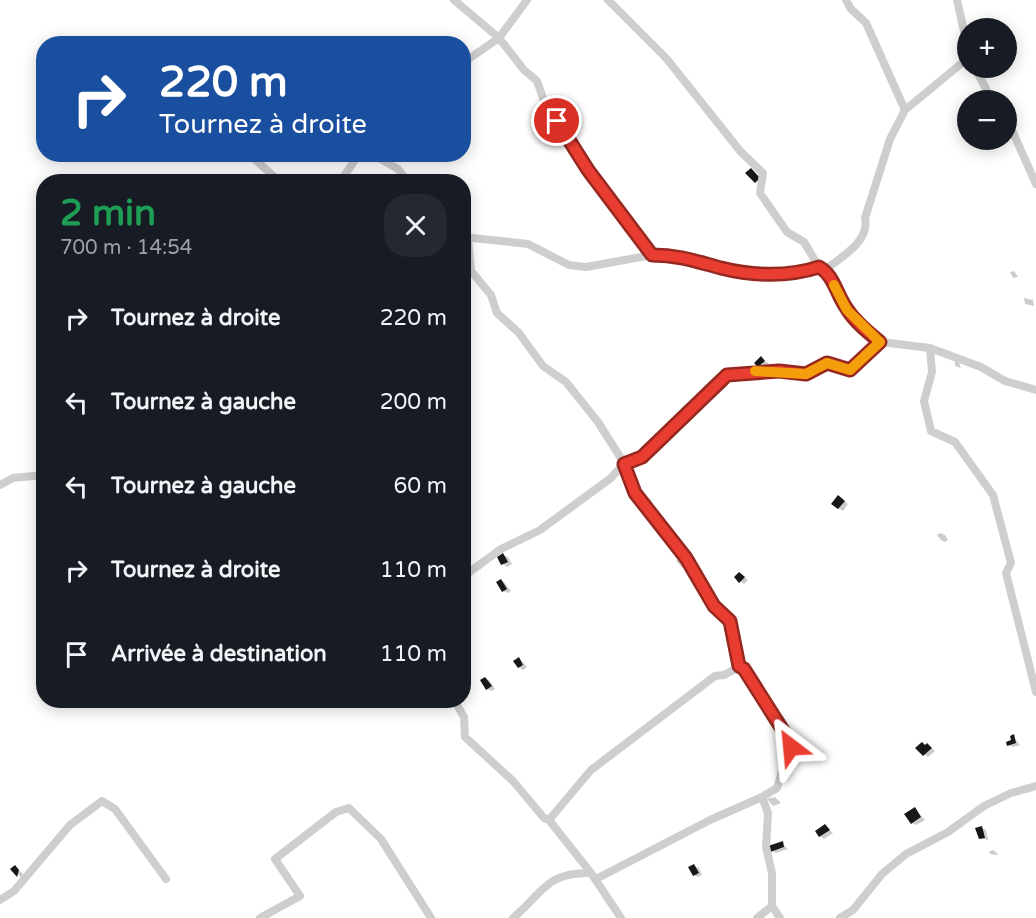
<!DOCTYPE html>
<html lang="fr">
<meta charset="utf-8">
<style>
:root{--surface:#171b24;--page:#242831;--text:#f1f3f6;--muted:#9ea1a6}
body{margin:0;font-family:"Varela Round",sans-serif;background:var(--page);color:var(--text);height:100vh;display:flex;flex-direction:column;font-size:22px;white-space:nowrap}
*{box-sizing:border-box;margin:0}
p{font-size:20px;color:var(--muted)}
.icon{flex:none;width:33px;height:33px;fill:none;stroke:currentColor;stroke-width:2;stroke-linecap:round;stroke-linejoin:round}
.map{position:relative;flex:1;overflow:hidden}
.details{position:absolute;left:36px;top:174px;width:435px;height:534px;display:flex;flex-direction:column;background:var(--surface);border-radius:24px;box-shadow:0 3px 15px #0003}
.details>*{flex:none}
.top-card{position:absolute;left:36px;top:36px;width:435px;height:126px;border-radius:24px;box-shadow:0 3px 15px #0003;background:#1a4fa0;color:#fff;overflow:hidden}
.controls{position:absolute;left:957px;top:18px;display:grid;gap:12px}
.controls a{display:grid;place-items:center;width:60px;height:60px;border-radius:50%;background:var(--surface);box-shadow:0 3px 15px #0003;font-size:30px}
.pin{position:absolute;display:grid;place-items:center;width:51px;height:51px;color:#fff;margin:-26px;border:3px solid #fff;border-radius:50%;box-shadow:0 2px 6px #0007}
.me{position:absolute;width:66px;margin:-33px;rotate:331deg;stroke-linejoin:round;filter:drop-shadow(0 0 4px #0008)}
.turn{display:flex;align-items:center;gap:21px;height:126px;padding:0 24px;font-size:27px}
.turn .icon{width:78px;height:78px;stroke-width:2.5}
.turn b{display:block;font-size:42px;line-height:51px}
.round{display:grid;place-items:center;flex:none;width:63px;height:63px;border-radius:24px;background:var(--page)}
.summary{display:flex;align-items:center;justify-content:space-between;height:102px;padding:0 24px}
h1{font-size:36px;font-weight:700;line-height:45px;color:#1e9e55}
ul{padding:0;list-style:none}
li{display:flex;align-items:center;gap:18px;height:84px;padding:0 24px}
li div{flex:1}
li b{display:block;font-size:22px}
li em{font-style:normal}
.map>svg:first-child{display:block}
.shadow{fill:#0003}
.building{fill:#181818}
.lines{fill:none;stroke-linecap:round;stroke-linejoin:round}
.street{stroke:#cecece;stroke-width:8}
.route-casing{stroke:#972820;stroke-width:15}
.route{stroke:#e93d31;stroke-width:10}
.slow{stroke:#f59e0b;stroke-width:10}
</style>
<div class="map">
<svg width="1036" height="918" viewBox="0 0 1036 918">
<rect width="100%" height="100%" fill="#fff"/>
<path class="shadow" d="M 1014,271 L 1018,277 L 1013,278 L 1010,272 Z
M 1024,298 L 1033,300 L 1034,306 L 1025,304 Z
M 761,358 L 769,364 L 764,369 L 756,363 Z
M 955,361 L 959,363 L 961,368 L 955,366 Z
M 843,500 L 848,504 L 843,511 L 838,508 Z
M 940,533 L 945,535 L 948,540 L 945,542 L 941,540 L 937,535 Z
M 503,555 L 508,557 L 512,564 L 507,567 L 503,564 Z
M 679,558 L 687,565 L 683,568 L 676,561 Z
M 740,573 L 748,580 L 744,584 L 740,581 Z
M 501,580 L 505,583 L 511,591 L 508,593 L 503,591 Z
M 519,659 L 523,662 L 527,667 L 523,670 L 519,667 Z
M 485,678 L 490,681 L 495,689 L 492,691 L 487,689 Z
M 287,700 L 293,701 L 297,707 L 290,706 Z
M 1013,736 L 1020,745 L 1013,747 L 1009,745 L 1013,741 Z
M 928,745 L 935,751 L 928,757 L 924,754 Z
M 775,797 L 781,803 L 773,806 L 767,799 Z
M 915,809 L 925,820 L 916,825 L 912,823 Z
M 825,826 L 833,833 L 824,839 L 820,836 Z
M 981,828 L 986,830 L 988,840 L 980,838 Z
M 782,843 L 788,849 L 776,853 L 771,851 Z
M 993,850 L 997,853 L 998,855 L 990,854 L 989,852 Z
M 694,866 L 699,868 L 702,875 L 698,877 L 694,875 Z
M 15,867 L 23,874 L 22,878 L 12,869 Z"/>
<path class="building" d="M 751,168 L 760,178 L 755,183 L 745,173 Z
M 761,356 L 765,361 L 758,367 L 754,363 Z
M 838,495 L 845,501 L 838,509 L 831,504 Z
M 503,553 L 508,562 L 501,565 L 497,557 Z
M 739,572 L 745,577 L 739,583 L 734,577 Z
M 501,579 L 507,589 L 502,592 L 496,582 Z
M 519,657 L 523,665 L 518,668 L 513,661 Z
M 485,677 L 492,686 L 486,690 L 480,680 Z
M 1014,734 L 1016,743 L 1007,746 L 1006,742 L 1011,740 L 1010,736 Z
M 922,742 L 925,745 L 927,743 L 932,748 L 923,756 L 915,748 Z
M 915,807 L 921,817 L 911,824 L 904,814 Z
M 825,824 L 830,830 L 819,837 L 815,831 Z
M 982,826 L 985,838 L 979,839 L 975,828 Z
M 783,841 L 784,847 L 770,852 L 768,846 Z
M 694,864 L 699,873 L 693,876 L 688,867 Z
M 15,865 L 19,870 L 17,877 L 10,869 Z"/>
<g class="lines">
<path class="street" d="M 454,0 L 499,38 L 524,70 L 537,81 L 544,101 L 588,170 L 652,255
M 608,0 L 666,58 L 741,152 L 763,173 L 760,193 L 787,232 L 804,242 L 819,267
M 846,0 L 851,9 L 866,23 L 905,110
M 957,0 L 968,49
M 464,62 L 499,38 L 527,0
M 975,68 L 992,100
M 1006,117 L 1036,184
M 249,154 L 280,182
M 372,154 L 398,169 L 408,182
M 340,182 L 359,154
M 464,237 L 528,244 L 569,265 L 586,267 L 652,255 L 677,255 L 722,269 L 751,272 L 801,273 L 819,267 L 825,270 L 832,281 L 847,310 L 881,342 L 930,348 L 981,367 L 1005,381 L 1036,390
M 468,239 L 471,271 L 491,295 L 497,313 L 519,333 L 543,366 L 566,382 L 598,422 L 624,463 L 635,493 L 686,558 L 714,606 L 730,621 L 739,667
M 825,270 C 841,257 870,242 865,218 L 890,139 L 905,110 L 968,58
M 930,348 L 932,372 L 924,401 L 931,431 L 955,442 L 993,495 L 1011,563 L 1006,573 L 1036,692
M 0,485 L 13,478 L 44,475
M 464,576 L 501,549 L 540,530 L 611,478 L 624,463 L 642,457 L 727,375 L 779,371 L 806,374 L 827,363 L 850,370 L 881,342
M 454,700 L 464,717 L 465,737 L 513,781 L 544,818 L 549,820 L 591,770 L 715,676 L 724,675 L 739,667 L 744,669 L 791,744 L 777,788 L 762,797 L 768,813 L 766,847 L 772,873 L 772,906 L 780,918
M 549,820 L 591,873
M 596,879 L 710,820 L 762,797
M 0,900 L 14,891 L 70,825 L 102,801 L 115,809 L 166,879
M 260,918 L 300,896 L 275,859 L 336,812 L 349,808 L 381,839 L 431,918
M 513,918 C 543,893 546,872 591,873 L 621,918
M 757,918 L 772,906
M 840,918 L 853,910 L 882,874 L 906,854 L 948,832 L 984,806 L 1011,793 L 1036,786"/>
</g>
<g class="lines">
<g class="route-casing">
<path id="route" d="M 557,121 L 588,170 L 652,255 C 679,255 695,261 721,268 C 752,276 789,277 819,267 C 834,275 837,296 847,309 C 855,322 869,333 880,342 L 850,370 L 827,363 L 806,374 L 779,371 L 727,375 L 642,457 L 624,464 L 635,493 L 686,558 L 714,606 L 730,621 L 739,666 L 744,669 L 789,740 L 791,747"/>
</g>
<use href="#route" class="route"/>
<path class="slow" d="M 755,371 L 806,374 L 827,363 L 850,370 L 880,342 L 847,310 L 834,285"/>
</g>
</svg>
<div class="controls">
<a>+</a>
<a>−</a>
</div>
<div class="pin" style="left:557px;top:121px;background:#d93025"><svg class="icon" aria-label="arrive" viewBox="0 0 24 24"><path d="M6 21V4h12l-3 4 3 4H6"/></svg></div>
<svg class="me" style="left:791px;top:747px" viewBox="-20 -20 40 40"><path d="M0-17L14 15 0 8-14 15z" fill="#e93d31" stroke="#fff" stroke-width="4"/></svg>
<div class="top-card">
<div class="turn"><svg class="icon" aria-label="right" viewBox="0 0 24 24"><path d="M7 20v-9h11M14 6l5 5-5 5"/></svg><div><b>220 m</b>Tournez à droite</div></div>
</div>
<section class="details">
<div class="summary"><div><h1>2 min</h1><p>700 m · 14:54</p></div><a class="round"><svg class="icon" aria-label="close" viewBox="0 0 24 24"><path d="M6 6l12 12M18 6L6 18"/></svg></a></div>
<ul>
<li><svg class="icon" aria-label="right" viewBox="0 0 24 24"><path d="M7 20v-9h11M14 6l5 5-5 5"/></svg><div><b>Tournez à droite</b></div><em>220 m</em></li>
<li><svg class="icon" aria-label="left" viewBox="0 0 24 24"><path d="M17 20v-9H6M10 6l-5 5 5 5"/></svg><div><b>Tournez à gauche</b></div><em>200 m</em></li>
<li><svg class="icon" aria-label="left" viewBox="0 0 24 24"><path d="M17 20v-9H6M10 6l-5 5 5 5"/></svg><div><b>Tournez à gauche</b></div><em>60 m</em></li>
<li><svg class="icon" aria-label="right" viewBox="0 0 24 24"><path d="M7 20v-9h11M14 6l5 5-5 5"/></svg><div><b>Tournez à droite</b></div><em>110 m</em></li>
<li><svg class="icon" aria-label="arrive" viewBox="0 0 24 24"><path d="M6 21V4h12l-3 4 3 4H6"/></svg><div><b>Arrivée à destination</b></div><em>110 m</em></li>
</ul>
</section>
</div>
